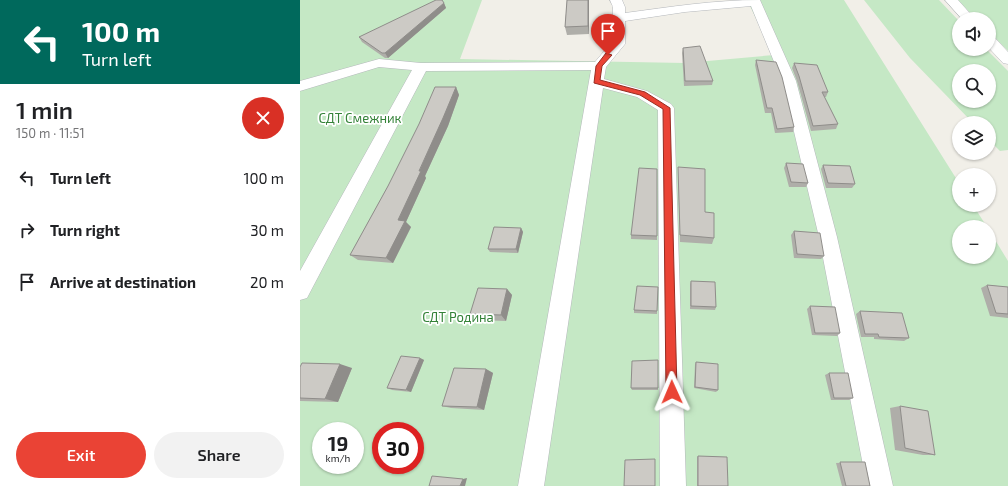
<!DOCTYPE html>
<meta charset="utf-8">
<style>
:root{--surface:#fff;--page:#f2f2f2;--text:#202124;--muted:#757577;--accent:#ea4335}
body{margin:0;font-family:"Exo 2",sans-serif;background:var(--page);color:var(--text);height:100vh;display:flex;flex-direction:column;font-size:15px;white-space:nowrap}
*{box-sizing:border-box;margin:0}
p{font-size:13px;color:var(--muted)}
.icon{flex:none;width:22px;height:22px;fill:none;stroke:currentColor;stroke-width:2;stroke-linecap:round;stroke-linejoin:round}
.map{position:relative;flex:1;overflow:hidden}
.drawer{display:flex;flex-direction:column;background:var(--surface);width:300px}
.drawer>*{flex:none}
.guide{background:#00695c;color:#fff;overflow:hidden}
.fabs{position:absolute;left:652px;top:12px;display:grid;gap:8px}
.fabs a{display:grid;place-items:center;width:44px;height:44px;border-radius:50%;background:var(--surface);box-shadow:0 1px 3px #0004;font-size:20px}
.speed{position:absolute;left:12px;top:422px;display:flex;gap:8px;font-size:20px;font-weight:700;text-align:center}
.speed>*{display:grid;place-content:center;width:52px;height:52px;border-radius:50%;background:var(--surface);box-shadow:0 1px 3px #0004;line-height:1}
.speed small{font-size:10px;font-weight:400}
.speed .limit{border:6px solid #d22;background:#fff;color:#111}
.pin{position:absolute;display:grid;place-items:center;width:34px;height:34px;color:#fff;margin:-41px -17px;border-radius:50% 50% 50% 0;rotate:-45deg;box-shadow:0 0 4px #0007}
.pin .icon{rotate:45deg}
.me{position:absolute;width:44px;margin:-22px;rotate:359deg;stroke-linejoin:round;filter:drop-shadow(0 0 3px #0008)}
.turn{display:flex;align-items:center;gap:14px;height:84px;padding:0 16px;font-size:18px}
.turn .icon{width:52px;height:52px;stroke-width:2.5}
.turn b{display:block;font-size:28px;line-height:34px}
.round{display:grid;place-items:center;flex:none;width:42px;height:42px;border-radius:21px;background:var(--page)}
.head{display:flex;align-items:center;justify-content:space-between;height:68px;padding:0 16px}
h1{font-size:24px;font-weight:600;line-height:30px}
.action{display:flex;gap:8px;margin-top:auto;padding:8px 16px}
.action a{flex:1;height:46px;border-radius:24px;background:var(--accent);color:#fff;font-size:16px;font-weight:600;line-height:46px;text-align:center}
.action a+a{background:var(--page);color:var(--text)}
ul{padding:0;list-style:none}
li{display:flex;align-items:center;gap:12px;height:52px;padding:0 16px}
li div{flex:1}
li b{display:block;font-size:15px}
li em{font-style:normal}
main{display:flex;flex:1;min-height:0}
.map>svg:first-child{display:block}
.green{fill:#c5e8c5;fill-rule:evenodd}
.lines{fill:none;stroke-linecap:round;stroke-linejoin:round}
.street-casing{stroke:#b5b8bc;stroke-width:1}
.street{fill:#fff;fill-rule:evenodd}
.wall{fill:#afaea9}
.shaded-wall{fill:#8f8d8a}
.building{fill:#cccac5;stroke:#8f8d8a}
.route{fill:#ea4335;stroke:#982c22}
.labels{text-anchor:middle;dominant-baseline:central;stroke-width:3.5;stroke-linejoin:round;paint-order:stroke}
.park-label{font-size:13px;fill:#348238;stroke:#fff}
</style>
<main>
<section class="drawer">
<div class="guide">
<div class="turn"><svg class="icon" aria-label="left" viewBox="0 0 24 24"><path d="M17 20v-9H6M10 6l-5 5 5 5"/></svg><div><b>100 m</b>Turn left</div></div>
</div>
<div class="head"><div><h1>1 min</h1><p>150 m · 11:51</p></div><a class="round" style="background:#d93025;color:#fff"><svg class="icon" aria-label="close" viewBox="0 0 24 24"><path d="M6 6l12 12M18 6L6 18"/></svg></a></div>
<ul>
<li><svg class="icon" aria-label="left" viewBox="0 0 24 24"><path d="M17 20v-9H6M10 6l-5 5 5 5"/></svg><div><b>Turn left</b></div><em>100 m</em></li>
<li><svg class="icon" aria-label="right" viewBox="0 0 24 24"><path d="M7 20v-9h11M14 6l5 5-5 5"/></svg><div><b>Turn right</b></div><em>30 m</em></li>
<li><svg class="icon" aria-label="arrive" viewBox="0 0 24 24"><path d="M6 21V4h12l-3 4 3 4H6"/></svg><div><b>Arrive at destination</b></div><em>20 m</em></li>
</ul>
<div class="action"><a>Exit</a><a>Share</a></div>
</section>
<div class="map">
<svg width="708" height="486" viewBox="0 0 708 486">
<rect width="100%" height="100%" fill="#f1efe8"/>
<path class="green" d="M 0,0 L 182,0 L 160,59 L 385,63 L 474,55 L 447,0 L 544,0 L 659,183 L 659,205 L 673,205 L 687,227 L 659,227 L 659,257 L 689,257 L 689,230 L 708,261 L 708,486 L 0,486 ZM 21,431 L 55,431 L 55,465 L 21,465 ZM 81,431 L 115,431 L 115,465 L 81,465 Z
M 564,0 L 639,0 L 659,21 L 659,49 L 686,49 L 708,71 L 708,150 L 700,151 L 689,140 L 689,123 L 673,123 L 610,58 ZM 659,71 L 689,71 L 689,101 L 659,101 Z
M 657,0 L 708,0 L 708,51 L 689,32 L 689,19 L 676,19 Z"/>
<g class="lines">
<g class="street-casing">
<path id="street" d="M 310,0 L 322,0 L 325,7 L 325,13 C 370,7 414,0 460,0 L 496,81 L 537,237 L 593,486 L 567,486 L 519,237 L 482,81 L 451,6 L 385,12 L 325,21 L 325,44 L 306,67 L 304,79 L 347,91 L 371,104 L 374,108 L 386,486 L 360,486 L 358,110 L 337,97 L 303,88 L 244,486 L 218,486 L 291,70 L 126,71 L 7,298 L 0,300 L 0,271 L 112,70 L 79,67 L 0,91 L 0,81 L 79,59 L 121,63 L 295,62 L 311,43 L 313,7 Z
M 645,0 L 658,0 L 675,19 L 662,19 Z
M 689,36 L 694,37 L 708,52 L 708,64 L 703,63 L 689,48 Z"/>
</g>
<use href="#street" class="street"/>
</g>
<path class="wall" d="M 267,0 L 289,0 L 289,34 L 267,35 L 265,27 Z
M 144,3 L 146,8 L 88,58 L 85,58 L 62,42 L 59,37 Z
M 383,48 L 413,81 L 412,85 L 384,86 L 382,53 Z
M 456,60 L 494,127 L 493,132 L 475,133 L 471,113 L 465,113 L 455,65 Z
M 494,63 L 528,92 L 526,97 L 524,97 L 538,124 L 536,129 L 511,131 L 497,81 L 492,68 Z
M 156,87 L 159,95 L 148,126 L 125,176 L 126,178 L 106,222 L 111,227 L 93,263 L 58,260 L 50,255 L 88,186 Z
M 486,163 L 508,183 L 506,187 L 489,187 L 484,168 Z
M 523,165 L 555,184 L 552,188 L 526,188 L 521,169 Z
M 378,167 L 405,212 L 414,238 L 412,244 L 380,242 L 378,175 Z
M 357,169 L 357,240 L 331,239 L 331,235 Z
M 221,228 L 223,232 L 218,253 L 190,252 L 188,249 Z
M 494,231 L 524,256 L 521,259 L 494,258 L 491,235 Z
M 391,281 L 416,307 L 415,310 L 390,309 L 390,284 Z
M 687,285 L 708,287 L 708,318 L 690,316 L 681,288 Z
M 358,287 L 357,314 L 334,313 L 334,310 Z
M 207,289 L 212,295 L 206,321 L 176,320 L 170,314 Z
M 510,306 L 540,333 L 537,336 L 512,335 L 507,309 Z
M 560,311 L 609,338 L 604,341 L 574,339 L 574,337 L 561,337 L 556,314 Z
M 120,358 L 124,360 L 111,392 L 92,390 L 87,388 Z
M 358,360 L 358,390 L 332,390 L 331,388 Z
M 396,362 L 418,390 L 416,392 L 394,388 L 395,364 Z
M 0,367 L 52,368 L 38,402 L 0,401 Z
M 186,369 L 193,373 L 184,410 L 151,408 L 142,406 Z
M 529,373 L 553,398 L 549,400 L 531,400 L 525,375 Z
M 600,406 L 635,455 L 623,455 L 595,450 L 590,408 Z
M 398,456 L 428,486 L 397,486 L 397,457 Z
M 565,462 L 570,486 L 542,486 L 536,463 Z"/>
<path class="shaded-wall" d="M 288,0 L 289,0 L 289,34 L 288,26 Z
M 144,3 L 146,8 L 88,58 L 85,53 Z
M 156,87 L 159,95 L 148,126 L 125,176 L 126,178 L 106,222 L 111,227 L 93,263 L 86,258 L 98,220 Z
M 221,228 L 223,232 L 218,253 L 216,249 Z
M 207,289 L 212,295 L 206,321 L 201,315 Z
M 120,358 L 124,360 L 111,392 L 106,390 Z
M 40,364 L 52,368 L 38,402 L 25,399 Z
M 186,369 L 193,373 L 184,410 L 177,407 Z
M 167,478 L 165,486 L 160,486 L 163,479 Z"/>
<path class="building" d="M 136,0 L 142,0 L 144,3 L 85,53 L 82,53 L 59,37 Z
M 267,0 L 288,0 L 288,26 L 265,27 Z
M 400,46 L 413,81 L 385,81 L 383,48 Z
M 456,60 L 476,62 L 482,77 L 494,127 L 477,129 L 472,108 L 467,108 Z
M 494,63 L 517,65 L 528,92 L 522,92 L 538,124 L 513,126 L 499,76 Z
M 135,87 L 156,87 L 143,118 L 119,171 L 121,171 L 98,220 L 105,221 L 86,258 L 50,255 L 88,186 L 119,124 Z
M 486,163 L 503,164 L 508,183 L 491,182 Z
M 523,165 L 550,166 L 555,184 L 528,183 Z
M 378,167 L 405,169 L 405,212 L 414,213 L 414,238 L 380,235 Z
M 339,168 L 357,169 L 357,236 L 331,235 Z
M 194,227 L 221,228 L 216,249 L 188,249 Z
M 494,231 L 520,233 L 524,256 L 497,254 Z
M 391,281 L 415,282 L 416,307 L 391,306 Z
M 687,285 L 708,287 L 708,314 L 696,313 Z
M 337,286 L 358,287 L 357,311 L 334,310 Z
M 178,288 L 207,289 L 201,315 L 170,314 Z
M 510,306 L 535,307 L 540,333 L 515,333 Z
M 560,311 L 602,313 L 609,338 L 579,337 L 578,334 L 565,334 Z
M 101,356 L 120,358 L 106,390 L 87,388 Z
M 358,360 L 358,388 L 331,388 L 332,361 Z
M 396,362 L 418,364 L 418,390 L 395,387 Z
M 2,363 L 40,364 L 25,399 L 0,398 L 0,367 Z
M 154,368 L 186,369 L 177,407 L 142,406 Z
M 529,373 L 548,373 L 553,398 L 534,398 Z
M 600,406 L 628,411 L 635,455 L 605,448 Z
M 398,456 L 427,457 L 428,486 L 398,486 Z
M 355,459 L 355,486 L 324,486 L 325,460 Z
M 540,462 L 565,462 L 570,486 L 546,486 Z
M 132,476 L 163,479 L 160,486 L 129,486 Z"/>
<path class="route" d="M 306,53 L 312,55 L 302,66 L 300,80 L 345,92 L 370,108 L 377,392 L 376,395 L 372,397 L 368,395 L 366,392 L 363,109 L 340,95 L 294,83 L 296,66 Z"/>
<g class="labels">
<g class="park-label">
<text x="60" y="118">СДТ Смежник</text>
<text x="158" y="317">СДТ Родина</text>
</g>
</g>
</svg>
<div class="fabs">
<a><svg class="icon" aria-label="sound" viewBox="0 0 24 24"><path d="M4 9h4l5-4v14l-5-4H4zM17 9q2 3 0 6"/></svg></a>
<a><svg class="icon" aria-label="search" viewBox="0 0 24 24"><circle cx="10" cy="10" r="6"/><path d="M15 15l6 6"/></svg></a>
<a><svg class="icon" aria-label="layers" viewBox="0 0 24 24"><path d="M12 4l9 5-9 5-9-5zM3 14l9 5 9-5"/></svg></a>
<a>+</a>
<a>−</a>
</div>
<div class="speed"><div>19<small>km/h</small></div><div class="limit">30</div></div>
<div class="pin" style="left:308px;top:55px;background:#d93025"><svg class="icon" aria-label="arrive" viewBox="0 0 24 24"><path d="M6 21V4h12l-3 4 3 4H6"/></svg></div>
<svg class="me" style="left:372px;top:392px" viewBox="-20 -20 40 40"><path d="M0-17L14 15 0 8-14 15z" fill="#ea4335" stroke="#fff" stroke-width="4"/></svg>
</div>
</main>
